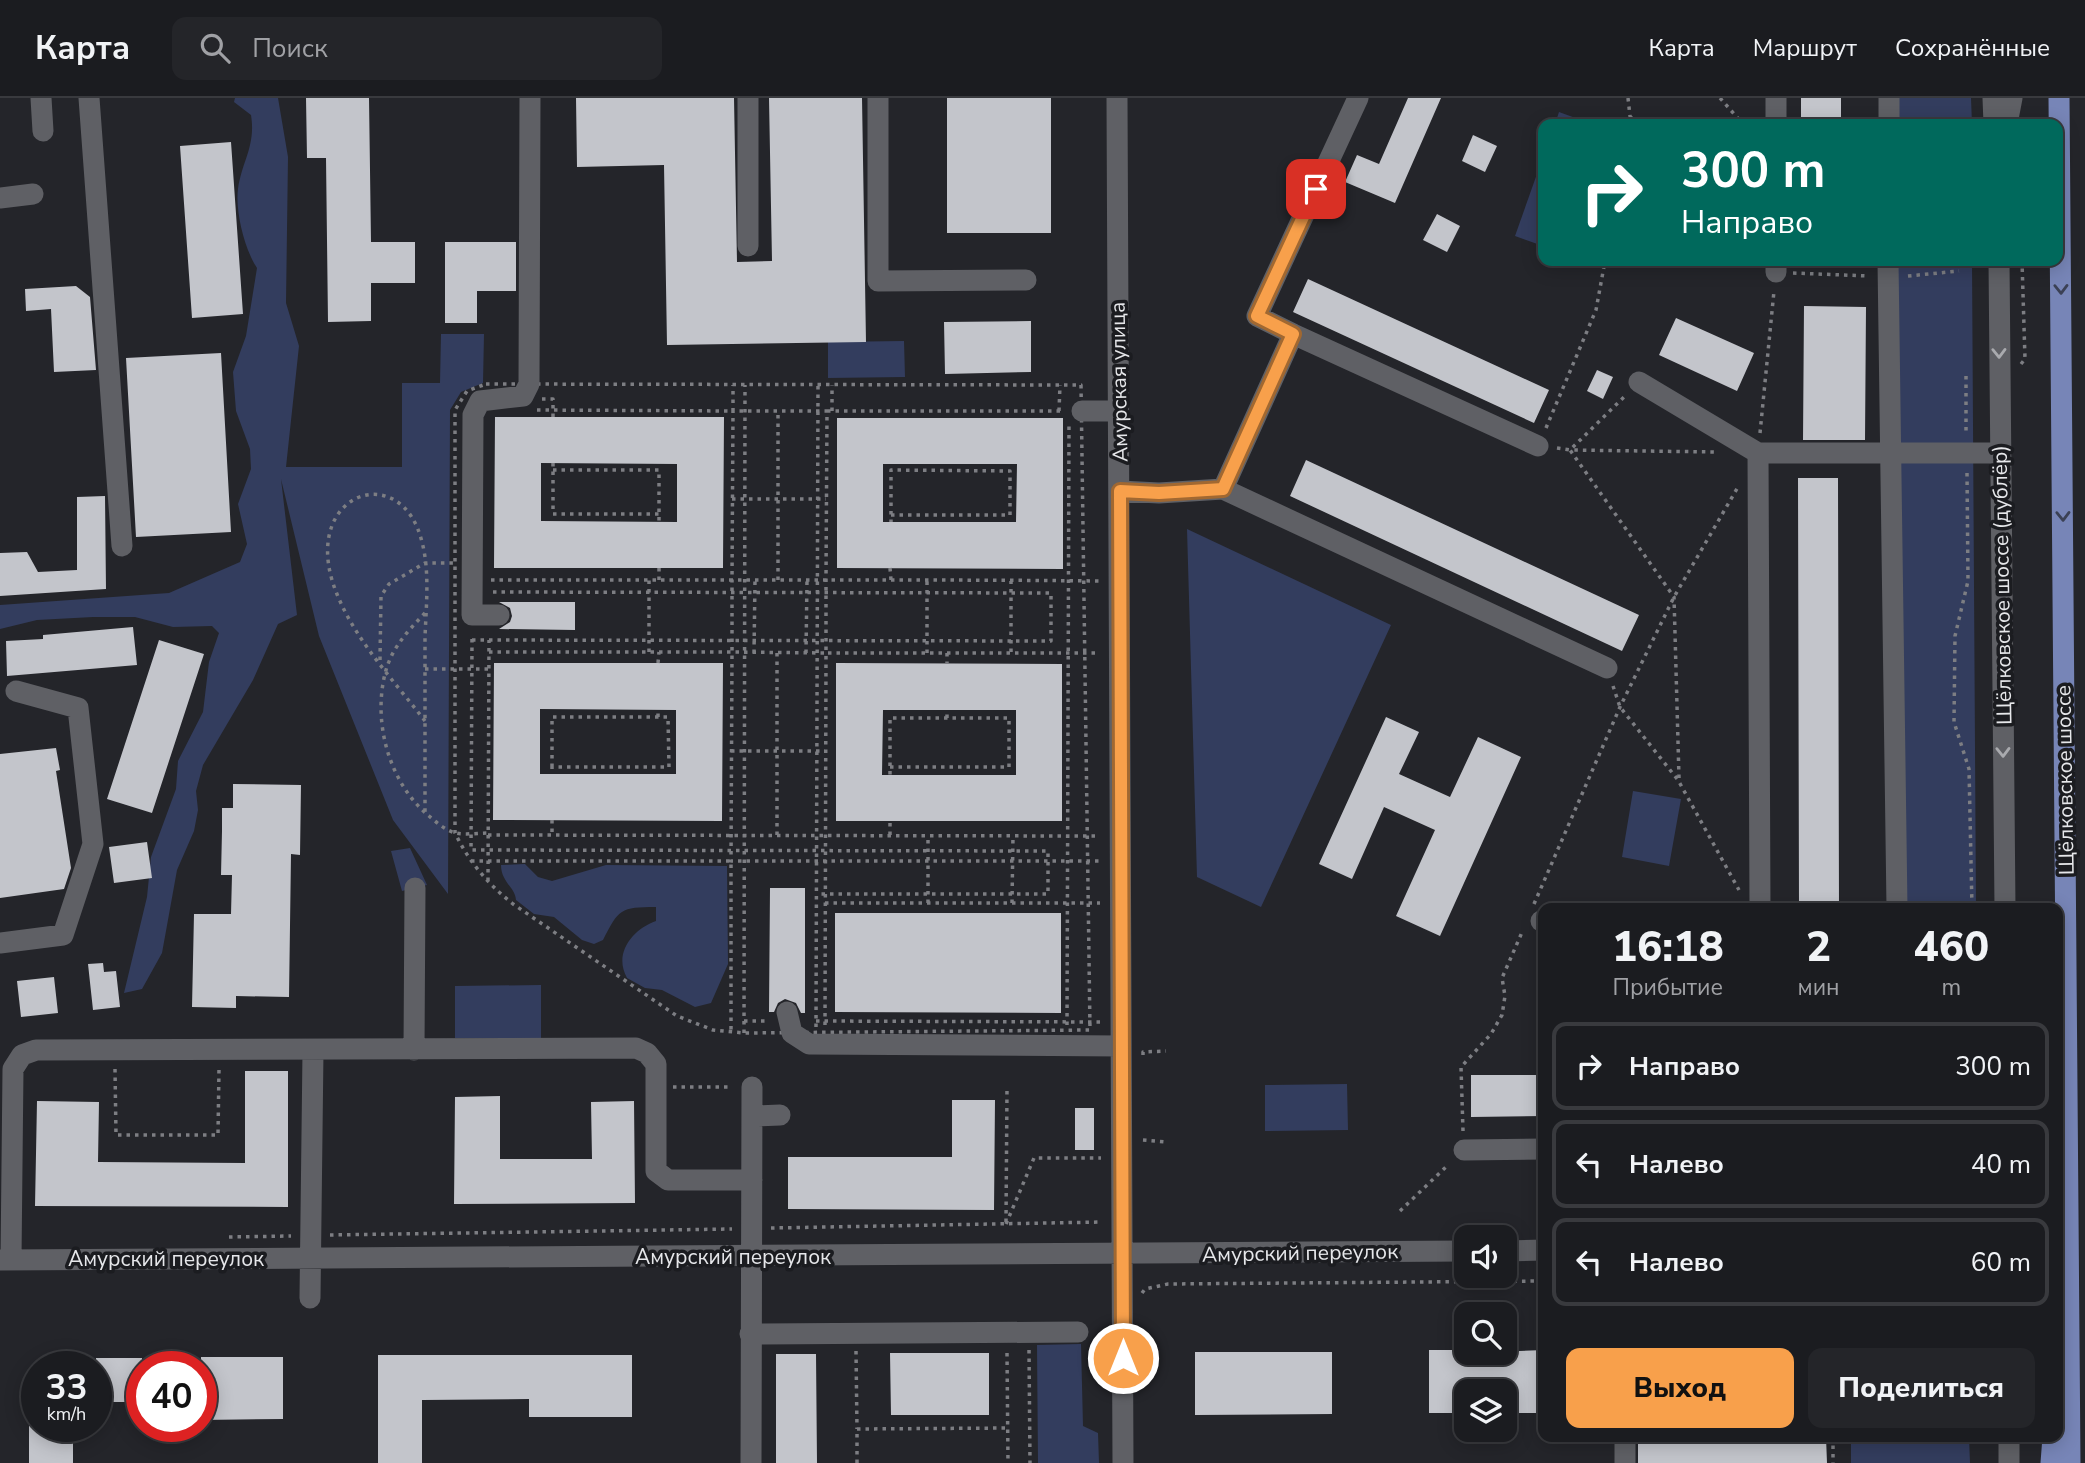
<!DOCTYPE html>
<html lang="ru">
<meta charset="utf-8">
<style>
:root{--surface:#1b1c20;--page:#242529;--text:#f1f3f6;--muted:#a0a1a5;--line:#393a3e;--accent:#f8a04b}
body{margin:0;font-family:"Nunito Sans",sans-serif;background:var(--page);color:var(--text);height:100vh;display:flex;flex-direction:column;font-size:26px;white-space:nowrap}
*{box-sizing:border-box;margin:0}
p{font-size:23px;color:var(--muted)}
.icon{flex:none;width:38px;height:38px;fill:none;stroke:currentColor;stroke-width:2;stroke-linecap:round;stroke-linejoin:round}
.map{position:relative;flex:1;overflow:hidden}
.sheet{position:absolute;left:1538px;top:805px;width:525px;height:539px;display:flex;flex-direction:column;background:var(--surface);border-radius:14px;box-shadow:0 4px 18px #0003,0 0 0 2px var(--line)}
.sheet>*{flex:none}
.guide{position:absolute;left:1538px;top:21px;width:525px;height:147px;border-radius:14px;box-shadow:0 4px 18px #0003,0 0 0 2px var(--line);background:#00695c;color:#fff;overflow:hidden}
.fabs{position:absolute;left:1454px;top:1127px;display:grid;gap:14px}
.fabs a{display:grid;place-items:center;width:63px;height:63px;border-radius:14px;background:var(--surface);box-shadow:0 4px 18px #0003,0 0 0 2px var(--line);font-size:35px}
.speed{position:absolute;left:21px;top:1253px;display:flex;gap:14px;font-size:35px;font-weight:700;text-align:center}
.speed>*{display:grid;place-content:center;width:91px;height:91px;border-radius:50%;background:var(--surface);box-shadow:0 4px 18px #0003,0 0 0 2px var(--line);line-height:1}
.speed small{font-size:18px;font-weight:400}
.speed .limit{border:10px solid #d22;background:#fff;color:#111}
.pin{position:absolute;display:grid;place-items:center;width:60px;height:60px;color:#fff;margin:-30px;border-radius:14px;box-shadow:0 4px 10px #0006}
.me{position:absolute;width:77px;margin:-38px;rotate:0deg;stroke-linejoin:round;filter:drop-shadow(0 0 5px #0008)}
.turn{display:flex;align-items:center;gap:24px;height:147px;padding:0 28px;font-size:32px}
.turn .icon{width:91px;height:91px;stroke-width:2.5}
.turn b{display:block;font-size:49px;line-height:60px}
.eta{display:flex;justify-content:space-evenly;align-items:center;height:119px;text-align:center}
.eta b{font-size:42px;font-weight:800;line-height:49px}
.primary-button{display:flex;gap:14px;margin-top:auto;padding:14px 28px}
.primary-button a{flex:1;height:80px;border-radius:14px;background:var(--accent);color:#111;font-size:28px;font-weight:800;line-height:80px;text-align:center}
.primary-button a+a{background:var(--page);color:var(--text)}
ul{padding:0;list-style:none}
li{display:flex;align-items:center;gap:21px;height:88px;margin:0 14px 10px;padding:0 14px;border:4px solid var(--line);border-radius:14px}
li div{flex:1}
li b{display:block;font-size:26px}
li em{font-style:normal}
header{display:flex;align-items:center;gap:42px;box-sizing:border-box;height:98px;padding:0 35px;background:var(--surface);border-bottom:2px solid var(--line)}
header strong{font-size:33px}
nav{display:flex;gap:38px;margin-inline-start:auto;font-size:24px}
.search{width:490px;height:63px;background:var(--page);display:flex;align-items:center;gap:18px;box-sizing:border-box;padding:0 24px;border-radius:14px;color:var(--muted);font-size:26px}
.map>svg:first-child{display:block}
.green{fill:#333d5e}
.building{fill:#c3c5cb;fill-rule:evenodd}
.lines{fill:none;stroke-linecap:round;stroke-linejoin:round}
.path{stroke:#7d7e83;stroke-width:3.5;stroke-dasharray:3.5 5;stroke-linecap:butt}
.minor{stroke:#5f6065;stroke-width:21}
.major{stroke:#7785b7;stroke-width:21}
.oneway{stroke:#3b4155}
.oneway2{stroke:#a9aaae}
.route-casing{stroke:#a16831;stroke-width:18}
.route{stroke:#f8a04b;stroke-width:12}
.labels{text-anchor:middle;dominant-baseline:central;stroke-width:7;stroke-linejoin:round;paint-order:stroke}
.street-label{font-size:21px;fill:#e6e7ea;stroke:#1b1c20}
</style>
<header>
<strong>Карта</strong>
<div class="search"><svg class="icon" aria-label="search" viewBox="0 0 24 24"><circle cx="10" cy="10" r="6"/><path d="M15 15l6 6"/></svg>Поиск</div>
<nav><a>Карта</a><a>Маршрут</a><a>Сохранённые</a></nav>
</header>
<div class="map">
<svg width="2085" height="1365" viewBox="0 0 2085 1365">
<rect width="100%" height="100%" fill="#24252a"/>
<path class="green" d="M 235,0 L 278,0 L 288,59 L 286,205 L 299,248 L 286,369 L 402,369 L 402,285 L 440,285 L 441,236 L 484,236 L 483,285 L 461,294 L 450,312 L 448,796 L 393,722 L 319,538 L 281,381 L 297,517 L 278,526 L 253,582 L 203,667 L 196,693 L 198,712 L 194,733 L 177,772 L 162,855 L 142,891 L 124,895 L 147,799 L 151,759 L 176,691 L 178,663 L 203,614 L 209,564 L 219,535 L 212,528 L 173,529 L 135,519 L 93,519 L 37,522 L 0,531 L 0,507 L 169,495 L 240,464 L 247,446 L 238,406 L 251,371 L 250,351 L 236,313 L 233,274 L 246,238 L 257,170 C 245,152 235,114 238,91 C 242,63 256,48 251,17 L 234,4 Z
M 1897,0 L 1971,0 L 1972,26 L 1897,26 Z
M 1559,14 L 1592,26 L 1555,26 Z
M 1543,59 L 1543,148 L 1515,138 Z
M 1897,163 L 1972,163 L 1976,810 L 1896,810 Z
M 904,243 L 905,279 L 828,280 L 828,244 Z
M 1187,431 L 1391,527 L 1261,809 L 1197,779 Z
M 1633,693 L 1681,701 L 1669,768 L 1622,759 Z
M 410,750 L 427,787 L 402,793 L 391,753 Z
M 525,766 L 538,779 L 552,783 L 606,767 L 727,768 L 728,866 L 711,905 L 695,909 L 662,892 L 645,890 L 627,880 C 613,855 633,831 656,823 L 656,809 C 620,809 619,811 603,842 L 594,846 L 582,842 L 554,819 L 534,816 L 516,802 C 515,789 501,784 501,767 Z
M 541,887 L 541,940 L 455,940 L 455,888 Z
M 1347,986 L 1348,1032 L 1265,1033 L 1265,987 Z
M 1081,1246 L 1083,1328 L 1098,1335 L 1099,1365 L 1038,1365 L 1037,1247 Z
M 1851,1339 L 1969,1339 L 1970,1365 L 1851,1365 Z"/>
<path class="building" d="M 306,0 L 369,0 L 371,144 L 415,144 L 415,185 L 371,185 L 371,223 L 328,224 L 326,60 L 307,60 Z
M 576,0 L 734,0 L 737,164 L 772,163 L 769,0 L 862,0 L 866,244 L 667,247 L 664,67 L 577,69 Z
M 947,0 L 1051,0 L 1051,135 L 947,135 Z
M 1408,0 L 1441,0 L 1395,105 L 1345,84 L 1357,57 L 1379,66 Z
M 1801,0 L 1841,0 L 1841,26 L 1801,26 Z
M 1473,37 L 1497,48 L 1485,74 L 1462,63 Z
M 231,44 L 243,216 L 192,220 L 180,48 Z
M 1437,116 L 1460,128 L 1447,154 L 1423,142 Z
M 445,144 L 516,144 L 516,193 L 477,193 L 477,225 L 445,225 Z
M 1308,181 L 1549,292 L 1534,325 L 1293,214 Z
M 76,188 L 90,199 L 96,272 L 54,274 L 51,211 L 26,213 L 25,191 Z
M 1804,208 L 1866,209 L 1865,342 L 1803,342 Z
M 1676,220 L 1754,255 L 1737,293 L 1659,257 Z
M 1031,223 L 1031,274 L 945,276 L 944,224 Z
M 221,255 L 231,434 L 136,439 L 126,260 Z
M 1597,272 L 1613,279 L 1603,301 L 1587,293 Z
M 495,319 L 724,319 L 723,470 L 494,470 ZM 541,365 L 677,366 L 677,424 L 541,423 Z
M 837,320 L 1063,320 L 1063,471 L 837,470 ZM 883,366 L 1017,366 L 1016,424 L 883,424 Z
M 1306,362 L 1639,517 L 1622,553 L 1290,398 Z
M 1798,380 L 1838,380 L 1839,810 L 1799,810 Z
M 105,398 L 106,491 L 0,498 L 0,455 L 27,454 L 38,474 L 77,472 L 77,399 Z
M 499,504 L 575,504 L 575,532 L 499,531 L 510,524 L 512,518 L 510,510 Z
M 133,529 L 137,567 L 7,578 L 6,543 L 43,541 L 43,537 Z
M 159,542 L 204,556 L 152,715 L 107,701 Z
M 494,565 L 723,565 L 722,723 L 493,722 ZM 540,611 L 676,612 L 676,676 L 540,676 Z
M 836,565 L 1062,566 L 1062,723 L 836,723 ZM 883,612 L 1016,612 L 1016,677 L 882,677 Z
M 1386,619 L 1419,634 L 1399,676 L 1450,699 L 1478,639 L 1521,659 L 1440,838 L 1396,818 L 1435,732 L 1384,709 L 1352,781 L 1319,766 Z
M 56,650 L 60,672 L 56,673 L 71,770 L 64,791 L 0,800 L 0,656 Z
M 233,686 L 301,687 L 300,757 L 291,756 L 289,899 L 236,898 L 236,910 L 192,909 L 194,816 L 231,816 L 232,777 L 221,777 L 222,733 L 222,710 L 233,710 Z
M 147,744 L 152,780 L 114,785 L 109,749 Z
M 770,790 L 805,790 L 805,915 L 801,915 L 796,905 L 785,901 L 778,905 L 774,914 L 769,914 Z
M 835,815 L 1061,815 L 1061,915 L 835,914 Z
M 103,865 L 104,874 L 116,873 L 120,909 L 93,912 L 88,866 Z
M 54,879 L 58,915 L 21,919 L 17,883 Z
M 245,973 L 288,973 L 288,1109 L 35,1108 L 37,1003 L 99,1004 L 98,1064 L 245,1065 Z
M 1471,977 L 1544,977 L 1544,1018 L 1471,1019 Z
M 500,998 L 500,1061 L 592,1061 L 591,1004 L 634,1003 L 635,1105 L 454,1106 L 455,999 Z
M 952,1002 L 995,1002 L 994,1112 L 788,1111 L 788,1059 L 952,1059 Z
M 1075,1010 L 1094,1010 L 1094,1052 L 1075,1052 Z
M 1429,1252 L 1466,1252 L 1466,1255 L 1544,1252 L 1544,1315 L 1505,1315 L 1505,1293 L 1466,1293 L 1466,1315 L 1429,1315 Z
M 1195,1254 L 1332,1254 L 1332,1316 L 1195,1317 Z
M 890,1255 L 989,1255 L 989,1317 L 891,1317 Z
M 776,1256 L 816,1256 L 817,1365 L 776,1365 Z
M 378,1257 L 632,1257 L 632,1319 L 529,1319 L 529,1301 L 422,1302 L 422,1365 L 378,1365 Z
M 201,1259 L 283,1259 L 283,1321 L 201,1322 Z
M 96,1260 L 142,1260 L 142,1304 L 96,1304 Z
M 29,1328 L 73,1328 L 73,1365 L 29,1365 Z
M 1638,1339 L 1826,1339 L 1827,1365 L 1638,1365 Z"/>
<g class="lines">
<path class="path" d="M 1628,0 L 1630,18 L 1636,26
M 1720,0 L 1743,26
M 1793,175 L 1869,178
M 1908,178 L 1959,173
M 2021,266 L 2025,261 L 2022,163
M 1966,278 L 1966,336
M 486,286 L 1081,287 L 1090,932 L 744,935 L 713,932 L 677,918 L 513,806 C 488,786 469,764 455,735 L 455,312 L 467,293 Z
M 542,301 L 553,301 L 553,319
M 537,312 L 733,313 L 733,287
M 827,313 L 1063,313
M 832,313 L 832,287
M 1059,313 L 1060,287
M 1546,330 L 1596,212 L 1605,163
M 1760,335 L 1774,193
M 1557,350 L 1570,352 L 1625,298
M 553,365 L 553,416 L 659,416
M 553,372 L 659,372 L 659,424
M 1967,375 L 1968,483 L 1955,538 L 1954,624 L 1969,671 L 1972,810
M 732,401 L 826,401
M 891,417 L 1010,417 L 1010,373 L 891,372 L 891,424
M 890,470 L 891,482
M 491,482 L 732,482 L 733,313 L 827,313 L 826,482 L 826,555 L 732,554 L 732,482 L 826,482 C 917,482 1008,482 1099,483
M 659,482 L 659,470
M 778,482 L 778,313
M 425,515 C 409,532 393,548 386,572 C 372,622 388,684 429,718 C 436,724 446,733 456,735 C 466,737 478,735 488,735
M 472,541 L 471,752 L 1048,753 L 1048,796 L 817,796
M 472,542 L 1051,543 L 1051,495 L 492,494
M 489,554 L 732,554 L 731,763 L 1100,763
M 649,554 L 649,482
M 1011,554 L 1011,483
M 754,555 L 755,482
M 806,555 L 807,482
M 927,555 L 927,483
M 947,555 L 947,565
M 380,562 L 381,498 L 389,486 L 425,465 L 454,465
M 658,565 L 659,554
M 425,571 L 489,571
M 1613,588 L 1620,609 L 1678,682 L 1739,792
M 658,619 L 658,612
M 947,620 L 947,612
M 425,623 C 392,580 348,535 332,482 C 306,393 402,362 422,444 C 430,474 426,509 425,540 C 425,598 425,656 425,715
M 731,653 L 825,653
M 552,669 L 552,619 L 668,619 L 669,669 L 552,669 L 552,676
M 890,669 L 1009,669 L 1009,620 L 890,620 L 890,677
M 1679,680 L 1674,499 L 1570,352 L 1716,354
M 552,722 L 552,737
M 488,737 L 1100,738
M 777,737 L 777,554
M 890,737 L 890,723
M 471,763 L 731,763 L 731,934
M 488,783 L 489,542
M 825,805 L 1100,805
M 928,805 L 928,737
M 1012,805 L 1013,738
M 1534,806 L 1620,609 L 1674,499 L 1738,389
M 744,923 L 769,923
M 816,923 L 1100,924
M 825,927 L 826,555 L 1099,555
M 1067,927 L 1069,326
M 816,929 L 818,287
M 744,935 L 745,287
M 1143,957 L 1143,954 L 1166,953
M 115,971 L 116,1037 L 218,1037 L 219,971
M 673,989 L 732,989
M 1463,1033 L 1461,969 L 1491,936 L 1502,917 L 1505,898 L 1502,880 L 1523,832
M 1143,1042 L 1167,1044
M 1400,1113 L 1449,1066
M 1006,1124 L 1007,990
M 1006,1126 L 1034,1060 L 1101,1060
M 771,1130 L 1102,1124
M 330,1137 L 732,1131
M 229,1139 L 291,1138
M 1142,1195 L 1145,1191 L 1168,1186 L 1544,1183
M 1029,1252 L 1030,1365
M 856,1253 L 857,1331
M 1007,1255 L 1008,1365
M 1833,1339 L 1833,1365
M 857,1365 L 857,1331 L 1007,1330"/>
<path class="minor" d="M 41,0 L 43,33
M 89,0 L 122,448
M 878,0 L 878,183 L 1026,182
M 1117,0 L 1123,1365
M 1993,0 L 1994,26
M 1776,26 L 1776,0
M 1889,26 L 1889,0
M 2007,26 L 2012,0
M 0,100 L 33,96
M 748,148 L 748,0
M 1888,163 L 1897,810
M 1999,163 L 2005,810
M 1776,174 L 1776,163
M 1293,236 L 1257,218 L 1358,0
M 1639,284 L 1758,355 L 2000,355
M 1082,313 L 1118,313
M 1758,355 L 1760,810
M 1223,391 L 1293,236 L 1538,348
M 1120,393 L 1159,395 L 1223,391 L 1607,570
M 499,517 L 472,517 L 473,317 L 480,303 L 523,298 L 529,286 L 530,0
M 1541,823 L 1544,823
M 0,845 L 63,837 L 93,746 L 78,610 L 16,593
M 787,914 L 792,935 L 809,946 L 1121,948
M 414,952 L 415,790
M 752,1018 L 780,1017
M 1464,1052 L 1544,1051
M 1505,1153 L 1544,1152
M 11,1161 L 13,971 L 22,957 L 36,952 L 636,950 L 647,955 L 656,966 L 656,1073 L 668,1082 L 752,1082
M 0,1162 L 1466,1153
M 310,1200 L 313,953
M 750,1236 L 1078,1234
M 1625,1339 L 1625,1365
M 2009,1339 L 2009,1365
M 751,1365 L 752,989"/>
<path class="major" d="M 2059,0 L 2070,1365
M 2051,1365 L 2053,1339"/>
</g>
<defs><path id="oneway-chevron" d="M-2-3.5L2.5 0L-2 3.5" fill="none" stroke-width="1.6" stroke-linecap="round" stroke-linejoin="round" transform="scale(1.75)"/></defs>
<g class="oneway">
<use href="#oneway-chevron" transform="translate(2061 191) rotate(89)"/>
<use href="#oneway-chevron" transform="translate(2063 418) rotate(89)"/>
</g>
<g class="oneway2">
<use href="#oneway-chevron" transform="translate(1999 255) rotate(89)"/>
<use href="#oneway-chevron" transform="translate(2003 654) rotate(89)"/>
</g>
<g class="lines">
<g class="route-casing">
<path id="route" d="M 1123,1260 L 1120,393 L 1159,395 L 1223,391 L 1293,236 L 1257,218 L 1316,91"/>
</g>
<use href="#route" class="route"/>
</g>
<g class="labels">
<g class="street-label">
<text transform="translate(1119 284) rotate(-91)">Амурская улица</text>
<text transform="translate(2002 487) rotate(-91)">Щёлковское шоссе (дублёр)</text>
<text transform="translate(2065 682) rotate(-91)">Щёлковское шоссе</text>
<text transform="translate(1300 1155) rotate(-1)">Амурский переулок</text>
<text x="733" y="1159">Амурский переулок</text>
<text x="166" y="1161">Амурский переулок</text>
</g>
</g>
</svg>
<div class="fabs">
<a><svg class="icon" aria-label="sound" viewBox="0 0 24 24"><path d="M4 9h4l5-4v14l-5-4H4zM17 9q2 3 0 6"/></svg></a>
<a><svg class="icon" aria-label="search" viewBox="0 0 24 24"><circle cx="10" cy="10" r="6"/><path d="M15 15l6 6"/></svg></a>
<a><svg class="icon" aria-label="layers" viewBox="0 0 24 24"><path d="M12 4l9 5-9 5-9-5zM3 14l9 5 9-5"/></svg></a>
</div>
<div class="speed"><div>33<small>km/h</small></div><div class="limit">40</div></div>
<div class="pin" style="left:1316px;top:91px;background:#d93025"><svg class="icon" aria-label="arrive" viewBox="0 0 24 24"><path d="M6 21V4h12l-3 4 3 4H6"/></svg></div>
<svg class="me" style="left:1123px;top:1260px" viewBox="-20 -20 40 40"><circle r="17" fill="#f8a04b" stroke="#fff" stroke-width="3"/><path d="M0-11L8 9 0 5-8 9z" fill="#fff"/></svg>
<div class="guide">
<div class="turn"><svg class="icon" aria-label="right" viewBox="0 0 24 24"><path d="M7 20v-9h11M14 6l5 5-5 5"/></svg><div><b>300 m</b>Направо</div></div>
</div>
<section class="sheet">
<div class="eta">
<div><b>16:18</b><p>Прибытие</p></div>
<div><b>2</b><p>мин</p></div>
<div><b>460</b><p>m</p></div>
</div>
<ul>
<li><svg class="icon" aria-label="right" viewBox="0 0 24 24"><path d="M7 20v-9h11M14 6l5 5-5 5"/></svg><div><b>Направо</b></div><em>300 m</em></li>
<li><svg class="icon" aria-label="left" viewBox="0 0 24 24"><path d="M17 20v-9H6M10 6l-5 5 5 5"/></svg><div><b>Налево</b></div><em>40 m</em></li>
<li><svg class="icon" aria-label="left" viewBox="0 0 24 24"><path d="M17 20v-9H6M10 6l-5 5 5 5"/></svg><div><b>Налево</b></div><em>60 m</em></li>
</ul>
<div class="primary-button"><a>Выход</a><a>Поделиться</a></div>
</section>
</div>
